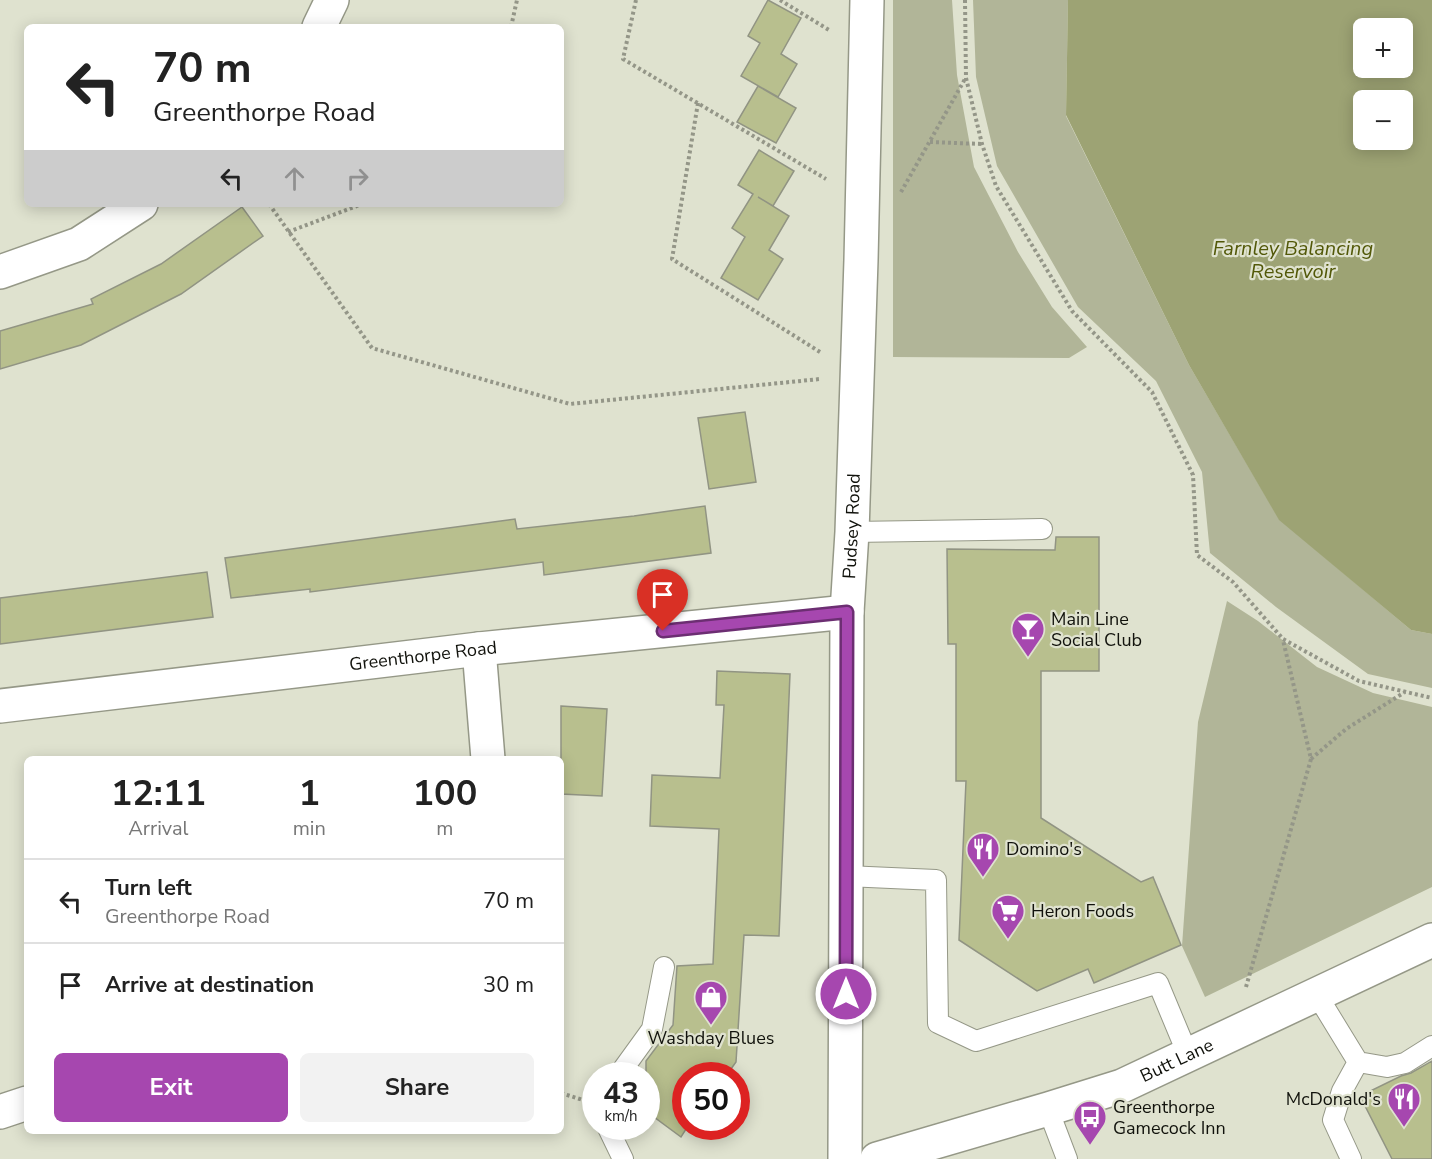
<!DOCTYPE html>
<meta charset="utf-8">
<style>
:root{--surface:#fff;--page:#f2f2f2;--text:#222;--muted:#767676;--line:#e0e0e0;--accent:#a647af}
body{margin:0;font-family:"Nunito Sans",sans-serif;background:var(--page);color:var(--text);height:100vh;display:flex;flex-direction:column;font-size:22px;white-space:nowrap}
*{box-sizing:border-box;margin:0}
p{font-size:20px;color:var(--muted)}
.icon{flex:none;width:33px;height:33px;fill:none;stroke:currentColor;stroke-width:2;stroke-linecap:round;stroke-linejoin:round}
.map{position:relative;flex:1;overflow:hidden}
.drawer{position:absolute;left:24px;top:756px;width:540px;height:378px;display:flex;flex-direction:column;background:var(--surface);border-radius:9px;box-shadow:0 3px 15px #0003}
.drawer>*{flex:none}
.guide{position:absolute;left:24px;top:24px;width:540px;height:183px;border-radius:9px;box-shadow:0 3px 15px #0003;background:#fff;color:var(--text);overflow:hidden}
.controls{position:absolute;left:1353px;top:18px;display:grid;gap:12px}
.controls a{display:grid;place-items:center;width:60px;height:60px;border-radius:9px;background:var(--surface);box-shadow:0 3px 15px #0003;font-size:30px}
.speed{position:absolute;left:582px;top:1062px;display:flex;gap:12px;font-size:30px;font-weight:700;text-align:center}
.speed>*{display:grid;place-content:center;width:78px;height:78px;border-radius:50%;background:var(--surface);box-shadow:0 3px 15px #0003;line-height:1}
.speed small{font-size:15px;font-weight:400}
.speed .limit{border:9px solid #d22;background:#fff;color:#111}
.pin{position:absolute;display:grid;place-items:center;width:51px;height:51px;color:#fff;margin:-62px -26px;border-radius:50% 50% 50% 0;rotate:-45deg;box-shadow:0 0 6px #0007}
.pin .icon{rotate:45deg}
.me{position:absolute;width:66px;margin:-33px;rotate:0deg;stroke-linejoin:round;filter:drop-shadow(0 0 4px #0008)}
.turn{display:flex;align-items:center;gap:21px;height:126px;padding:0 30px;font-size:27px}
.turn .icon{width:78px;height:78px;stroke-width:2.5}
.turn b{display:block;font-size:42px;line-height:51px}
.lanes{display:flex;align-items:center;height:57px;padding:0 30px;background:#0003;justify-content:center;gap:30px;direction:ltr}
.lanes .off{opacity:.35}
.eta{display:flex;justify-content:space-evenly;align-items:center;height:102px;text-align:center}
.eta b{font-size:36px;font-weight:700;line-height:42px}
.cta{display:flex;gap:12px;margin-top:auto;padding:12px 30px}
.cta a{flex:1;height:69px;border-radius:9px;background:var(--accent);color:#fff;font-size:24px;font-weight:700;line-height:69px;text-align:center}
.cta a+a{background:var(--page);color:var(--text)}
ul{padding:0;list-style:none}
li{display:flex;align-items:center;gap:18px;height:84px;padding:0 30px;border-top:2px solid var(--line)}
li div{flex:1}
li b{display:block;font-size:22px}
li em{font-style:normal}
.map>svg:first-child{display:block}
.green{fill:#b1b598}
.water{fill:#9da374;fill-rule:evenodd}
.building{fill:#b8bf8e;stroke:#919483;stroke-width:1.5}
.lines{fill:none;stroke-linecap:round;stroke-linejoin:round}
.service-casing{stroke:#959887;stroke-width:22}
.minor-casing{stroke:#959887;stroke-width:36}
.tertiary-casing{stroke:#959887;stroke-width:36}
.secondary-casing{stroke:#959887;stroke-width:36}
.path{stroke:#949688;stroke-width:4;stroke-dasharray:3 3;stroke-linecap:butt}
.service{stroke:#fff;stroke-width:20}
.minor{stroke:#fff;stroke-width:33}
.tertiary{stroke:#fff;stroke-width:33}
.secondary{stroke:#fff;stroke-width:33}
.route-casing{stroke:#6c2e72;stroke-width:15}
.route{stroke:#a647af;stroke-width:10}
.labels{text-anchor:middle;dominant-baseline:central;stroke-width:4.5;stroke-linejoin:round;paint-order:stroke}
.street-label{font-size:18px;fill:#11120c;stroke:#dfe2cf}
.poi-label{font-size:18px;fill:#11120c;stroke:#dfe2cf;text-anchor:start}
.water-label{font-size:20px;font-style:italic;fill:#525808;stroke:#dfe2cf}
</style>
<div class="map">
<svg width="1432" height="1159" viewBox="0 0 1432 1159">
<rect width="100%" height="100%" fill="#dfe2cf"/>
<path class="green" d="M 893,0 L 952,0 L 957,75 L 974,167 L 1018,252 L 1052,307 L 1087,347 L 1069,358 L 893,357 Z
M 973,0 L 1068,0 L 1066,116 L 1189,365 L 1279,519 L 1411,630 L 1432,634 L 1432,688 L 1368,674 L 1276,607 L 1210,553 L 1202,472 L 1156,381 L 1078,307 L 997,166 L 976,77 Z
M 1227,601 L 1258,621 L 1317,667 L 1373,693 L 1432,707 L 1432,887 L 1205,997 L 1182,946 L 1198,722 Z"/>
<path class="water" d="M 1068,0 L 1432,0 L 1432,634 L 1411,630 L 1279,520 L 1189,365 L 1066,115 ZM 1364,28 L 1402,28 L 1402,68 L 1364,68 ZM 1364,100 L 1402,100 L 1402,140 L 1364,140 Z"/>
<path class="building" d="M 768,0 L 801,18 L 781,54 L 797,64 L 778,97 L 741,76 L 760,43 L 748,36 Z
M 758,86 L 796,108 L 776,143 L 737,122 Z
M 759,150 L 794,171 L 773,206 L 758,197 L 789,216 L 769,250 L 783,259 L 758,300 L 721,278 L 745,237 L 732,228 L 753,194 L 738,185 Z
M 242,207 L 263,236 L 181,294 L 81,345 L 0,369 L 0,331 L 93,304 L 91,299 L 161,264 Z
M 745,412 L 756,482 L 709,489 L 698,418 Z
M 705,506 L 711,553 L 544,575 L 543,562 L 310,592 L 310,589 L 231,598 L 225,558 L 515,519 L 517,529 L 634,516 Z
M 1056,537 L 1099,537 L 1099,671 L 1041,671 L 1041,818 L 1141,882 L 1153,877 L 1181,945 L 1094,983 L 1088,969 L 1037,991 L 959,940 L 966,781 L 956,781 L 956,644 L 948,644 L 947,549 L 1055,550 Z
M 207,572 L 213,617 L 0,644 L 0,598 Z
M 717,671 L 790,674 L 779,936 L 744,935 L 736,1062 L 726,1076 L 686,1076 L 686,1126 L 688,1126 L 681,1137 L 646,1111 L 646,1061 L 673,1025 L 677,966 L 713,964 L 719,829 L 650,826 L 652,775 L 720,778 L 724,705 L 716,705 Z
M 561,706 L 607,709 L 602,796 L 561,794 Z
M 1432,1061 L 1432,1159 L 1392,1159 L 1360,1096 L 1401,1076 L 1411,1073 Z"/>
<g class="lines">
<g class="service-casing">
<path id="service" d="M 852,532 L 1042,529
M 846,876 L 936,880 L 938,1023 L 976,1041 L 1158,983 L 1188,1055
M 1317,995 L 1358,1062 L 1342,1091 L 1333,1120 L 1351,1159
M 1358,1062 L 1387,1067 L 1405,1063 L 1432,1046
M 618,1076 L 652,1029 L 664,967
M 1048,1109 L 1067,1159
M 607,1126 L 623,1159"/>
</g>
<g class="minor-casing">
<g id="minor">
<path d="M 319,27 L 332,0"/>
<path d="M 0,272 L 79,244 L 141,204"/>
<path d="M 479,649 L 488,759"/>
<path id="s1" d="M 0,706 L 479,649 L 847,612"/>
<path d="M 0,1112 L 27,1103"/>
</g>
</g>
<g class="tertiary-casing">
<g id="tertiary">
<path id="s2" d="M 877,1159 L 1048,1109 L 1122,1086 L 1432,940"/>
</g>
</g>
<g class="secondary-casing">
<g id="secondary">
<path id="s3" d="M 845,1159 L 847,612 L 852,532 L 861,260 L 867,0"/>
</g>
</g>
<path class="path" d="M 636,0 L 623,59 L 826,179
M 780,0 L 829,30
M 965,0 L 966,78 L 982,144 L 996,186 L 1072,311 L 1152,392 L 1193,475 L 1197,555 L 1233,582 L 1283,639 L 1359,681 L 1432,698
M 511,27 L 517,0
M 698,103 L 672,259 L 820,352
M 930,142 L 982,144
M 901,192 L 965,79
M 269,204 L 372,348 L 570,404 L 820,379
M 288,232 L 362,204
M 1311,759 L 1346,729 L 1405,692
M 1246,987 L 1311,759 L 1283,640
M 561,1093 L 589,1102"/>
<use href="#service" class="service"/>
<use href="#minor" class="minor"/>
<use href="#tertiary" class="tertiary"/>
<use href="#secondary" class="secondary"/>
</g>
<g class="lines">
<g class="route-casing">
<path id="route" d="M 663,631 L 847,612 L 846,994"/>
</g>
<use href="#route" class="route"/>
</g>
<defs>
<g id="bar-pin" transform="scale(1.725)"><path d="M0 17L-7.5 6A9.5 9.5 0 1 1 7.5 6Z" fill="#a647af" stroke="#dfe2cf"/><path d="M-6-5H6L.8 .8V4.5H3.5V6h-7V4.5H-.8V.8Z" fill="#fff"/></g>
<g id="restaurant-pin" transform="scale(1.725)"><path d="M0 17L-7.5 6A9.5 9.5 0 1 1 7.5 6Z" fill="#a647af" stroke="#dfe2cf"/><path d="M-5-6h1v4h1v-4h1v4h1v-4h1v5L-1.5 .5V6h-2V.5L-5-1ZM5-6V6H3V1.5H1.5Q1.5-4 5-6Z" fill="#fff"/></g>
<g id="supermarket-pin" transform="scale(1.725)"><path d="M0 17L-7.5 6A9.5 9.5 0 1 1 7.5 6Z" fill="#a647af" stroke="#dfe2cf"/><path d="M-6-5.5h2.5l.6 2H6L4.5 2H-2.5L-4.4-4H-6ZM-1.5 3.2a1.3 1.3 0 1 0 .1 0ZM3 3.2a1.3 1.3 0 1 0 .1 0Z" fill="#fff"/></g>
<g id="shop-pin" transform="scale(1.725)"><path d="M0 17L-7.5 6A9.5 9.5 0 1 1 7.5 6Z" fill="#a647af" stroke="#dfe2cf"/><path d="M-5-2.5h2.3a2.7 3.5 0 0 1 5.4 0H5L5.5 6h-11ZM-1.5-2.5h3a1.5 2.3 0 0 0-3 0Z" fill="#fff"/></g>
<g id="bus-pin" transform="scale(1.725)"><path d="M0 17L-7.5 6A9.5 9.5 0 1 1 7.5 6Z" fill="#a647af" stroke="#dfe2cf"/><path d="M-5-6H5V4H4V6H2V4H-2V6H-4V4H-5ZM-3.5-4V0h7V-4ZM-3.5 1.2v1.5H-2V1.2ZM2 1.2v1.5H3.5V1.2Z" fill="#fff"/></g>
</defs>
<g fill-rule="evenodd">
<use href="#bar-pin" x="1028" y="629"/>
<use href="#restaurant-pin" x="983" y="849"/>
<use href="#supermarket-pin" x="1008" y="911"/>
<use href="#shop-pin" x="711" y="997"/>
<use href="#restaurant-pin" x="1404" y="1099"/>
<use href="#bus-pin" x="1090" y="1117"/>
</g>
<g class="labels">
<g class="street-label">
<text stroke="none"><textPath href="#s3" startOffset="633">Pudsey Road</textPath></text>
<text stroke="none"><textPath href="#s1" startOffset="426">Greenthorpe Road</textPath></text>
<text stroke="none"><textPath href="#s2" startOffset="316">Butt Lane</textPath></text>
</g>
<g class="poi-label">
<text x="1051" y="619">Main Line<tspan x="1051" dy="21">Social Club</tspan></text>
<text x="1006" y="849">Domino's</text>
<text x="1031" y="911">Heron Foods</text>
<text x="711" y="1038" text-anchor="middle">Washday Blues</text>
<text x="1381" y="1099" text-anchor="end">McDonald's</text>
<text x="1113" y="1107">Greenthorpe<tspan x="1113" dy="21">Gamecock Inn</tspan></text>
</g>
<g class="water-label">
<text x="1293" y="248">Farnley Balancing<tspan x="1293" dy="23">Reservoir</tspan></text>
</g>
</g>
</svg>
<div class="controls">
<a>+</a>
<a>−</a>
</div>
<div class="speed"><div>43<small>km/h</small></div><div class="limit">50</div></div>
<div class="pin" style="left:663px;top:631px;background:#d93025"><svg class="icon" aria-label="arrive" viewBox="0 0 24 24"><path d="M6 21V4h12l-3 4 3 4H6"/></svg></div>
<svg class="me" style="left:846px;top:994px" viewBox="-20 -20 40 40"><circle r="17" fill="#a647af" stroke="#fff" stroke-width="3"/><path d="M0-11L8 9 0 5-8 9z" fill="#fff"/></svg>
<div class="guide">
<div class="turn"><svg class="icon" aria-label="left" viewBox="0 0 24 24"><path d="M17 20v-9H6M10 6l-5 5 5 5"/></svg><div><b>70 m</b>Greenthorpe Road</div></div>
<div class="lanes"><svg class="icon" aria-label="left" viewBox="0 0 24 24"><path d="M17 20v-9H6M10 6l-5 5 5 5"/></svg><svg class="icon off" aria-label="ahead" viewBox="0 0 24 24"><path d="M12 20V5M6 11l6-6 6 6"/></svg><svg class="icon off" aria-label="right" viewBox="0 0 24 24"><path d="M7 20v-9h11M14 6l5 5-5 5"/></svg></div>
</div>
<section class="drawer">
<div class="eta">
<div><b>12:11</b><p>Arrival</p></div>
<div><b>1</b><p>min</p></div>
<div><b>100</b><p>m</p></div>
</div>
<ul>
<li><svg class="icon" aria-label="left" viewBox="0 0 24 24"><path d="M17 20v-9H6M10 6l-5 5 5 5"/></svg><div><b>Turn left</b><p>Greenthorpe Road</p></div><em>70 m</em></li>
<li><svg class="icon" aria-label="arrive" viewBox="0 0 24 24"><path d="M6 21V4h12l-3 4 3 4H6"/></svg><div><b>Arrive at destination</b></div><em>30 m</em></li>
</ul>
<div class="cta"><a>Exit</a><a>Share</a></div>
</section>
</div>
